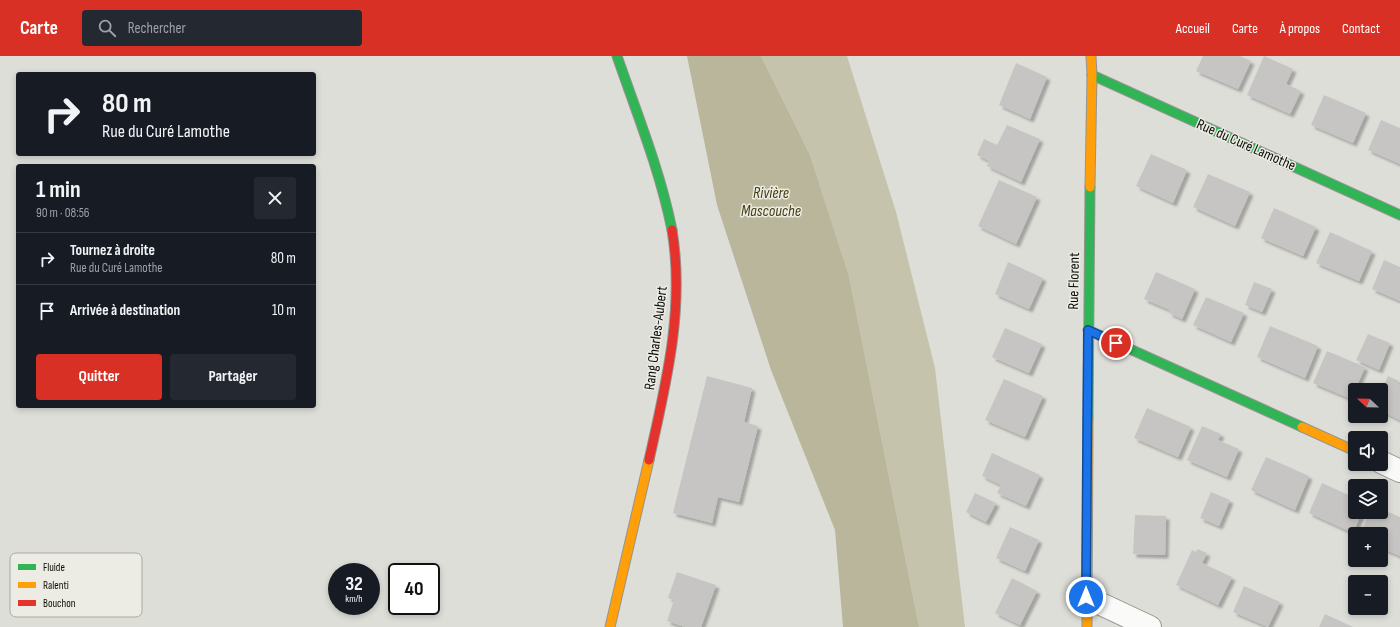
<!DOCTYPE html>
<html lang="fr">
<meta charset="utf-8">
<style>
:root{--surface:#171b24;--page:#242831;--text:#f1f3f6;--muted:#9ea1a6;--line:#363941;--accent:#d93025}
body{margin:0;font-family:"Sofia Sans Condensed",sans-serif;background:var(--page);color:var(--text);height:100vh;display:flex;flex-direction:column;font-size:15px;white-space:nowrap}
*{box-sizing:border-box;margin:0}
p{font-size:13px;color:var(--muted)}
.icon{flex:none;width:22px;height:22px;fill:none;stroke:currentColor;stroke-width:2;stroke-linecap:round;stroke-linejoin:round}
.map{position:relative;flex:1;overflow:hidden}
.side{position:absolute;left:16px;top:108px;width:300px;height:244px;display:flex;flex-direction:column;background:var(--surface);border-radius:4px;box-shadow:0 2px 6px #0003}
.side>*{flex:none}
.banner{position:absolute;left:16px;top:16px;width:300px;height:84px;border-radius:4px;box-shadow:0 2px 6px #0003;background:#171b24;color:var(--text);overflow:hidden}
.needle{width:26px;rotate:292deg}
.controls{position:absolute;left:1348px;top:327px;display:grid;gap:8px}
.controls a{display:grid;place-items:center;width:40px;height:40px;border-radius:4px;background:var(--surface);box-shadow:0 2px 6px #0003;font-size:20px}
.speed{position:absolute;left:328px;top:507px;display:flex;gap:8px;font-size:20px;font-weight:700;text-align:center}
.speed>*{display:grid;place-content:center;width:52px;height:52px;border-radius:50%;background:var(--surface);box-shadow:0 2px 6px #0003;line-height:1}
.speed small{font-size:10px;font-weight:400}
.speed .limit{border:2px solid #111;border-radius:6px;background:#fff;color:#111}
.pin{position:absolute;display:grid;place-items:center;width:34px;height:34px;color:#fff;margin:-17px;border:2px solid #fff;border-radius:50%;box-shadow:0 1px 4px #0007}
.me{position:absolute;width:44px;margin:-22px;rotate:0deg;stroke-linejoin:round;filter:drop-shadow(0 0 3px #0008)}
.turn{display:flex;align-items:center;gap:14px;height:84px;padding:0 20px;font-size:18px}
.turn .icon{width:52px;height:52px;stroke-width:2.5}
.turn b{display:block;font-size:28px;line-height:34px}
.round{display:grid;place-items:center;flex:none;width:42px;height:42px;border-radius:4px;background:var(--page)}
.summary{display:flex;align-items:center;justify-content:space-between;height:68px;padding:0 20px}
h1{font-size:24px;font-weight:700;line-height:30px}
.action{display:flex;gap:8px;margin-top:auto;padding:8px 20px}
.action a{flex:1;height:46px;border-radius:4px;background:var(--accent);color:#fff;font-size:16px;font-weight:700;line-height:46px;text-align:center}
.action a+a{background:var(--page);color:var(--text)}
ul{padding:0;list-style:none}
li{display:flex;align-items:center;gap:12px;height:52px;padding:0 20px;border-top:1px solid var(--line)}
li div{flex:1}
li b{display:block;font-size:15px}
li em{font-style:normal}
header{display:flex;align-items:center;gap:24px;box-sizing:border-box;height:56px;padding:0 20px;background:var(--accent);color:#fff}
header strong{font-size:19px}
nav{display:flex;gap:22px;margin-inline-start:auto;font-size:14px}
.search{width:280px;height:36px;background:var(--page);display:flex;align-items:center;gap:10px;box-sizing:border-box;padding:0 14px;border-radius:4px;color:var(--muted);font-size:15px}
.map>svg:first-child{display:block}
.forest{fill:#c5c3ac}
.water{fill:#b9b69b}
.building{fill:#c6c5c4;filter:url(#shadow)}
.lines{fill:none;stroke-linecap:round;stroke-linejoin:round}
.street-casing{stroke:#949490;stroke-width:24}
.fast-casing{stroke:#949490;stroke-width:11}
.slow-casing{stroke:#949490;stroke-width:11}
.jam-casing{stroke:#949490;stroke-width:11}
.street{stroke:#fafaf9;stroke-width:22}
.fast{stroke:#30b455;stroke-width:9}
.slow{stroke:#ff9f0a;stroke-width:9}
.jam{stroke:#e5322d;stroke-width:9}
.route-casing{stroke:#114b97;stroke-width:10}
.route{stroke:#1a73e8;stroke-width:7}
.labels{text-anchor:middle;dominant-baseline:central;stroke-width:3;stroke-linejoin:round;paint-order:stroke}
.street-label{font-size:15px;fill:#0c0c09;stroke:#edece4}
.water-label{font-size:16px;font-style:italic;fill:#423d0d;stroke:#edece4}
.key{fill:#edece4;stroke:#aaa9a2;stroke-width:1}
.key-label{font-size:11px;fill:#0c0c09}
</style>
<header>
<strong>Carte</strong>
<div class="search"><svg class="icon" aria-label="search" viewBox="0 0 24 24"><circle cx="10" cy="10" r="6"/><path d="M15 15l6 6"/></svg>Rechercher</div>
<nav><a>Accueil</a><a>Carte</a><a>À propos</a><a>Contact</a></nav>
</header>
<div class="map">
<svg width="1400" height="571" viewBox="0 0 1400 571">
<defs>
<filter id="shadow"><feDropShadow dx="3.5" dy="3.5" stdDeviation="1" flood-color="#0004"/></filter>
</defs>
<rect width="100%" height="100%" fill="#deded9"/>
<path class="forest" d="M 761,0 L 847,0 L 896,156 L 935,312 L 965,571 L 919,571 L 849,220 L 810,99 Z"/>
<path class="water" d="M 687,0 L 761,0 L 810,99 L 849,220 L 919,571 L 843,571 L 835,474 L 771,314 L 717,149 Z"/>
<path class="building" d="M 1203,0 L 1240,0 L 1251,5 L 1238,33 L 1196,15 Z
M 1264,0 L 1293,13 L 1286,28 L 1301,35 L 1290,58 L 1247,39 Z
M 1016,7 L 1047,21 L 1030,63 L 999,49 Z
M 1324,39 L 1366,57 L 1353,87 L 1311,69 Z
M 1381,64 L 1400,72 L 1400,108 L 1368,94 Z
M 1007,69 L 1040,83 L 1021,126 L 987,110 L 989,105 L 977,99 L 984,83 L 997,89 Z
M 1151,98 L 1187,114 L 1173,147 L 1136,130 Z
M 1208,118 L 1250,136 L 1235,170 L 1193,151 Z
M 999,124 L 1037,141 L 1016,188 L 978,170 Z
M 1274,152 L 1316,171 L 1303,200 L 1261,182 Z
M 1330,176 L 1372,195 L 1359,225 L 1316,207 Z
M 1384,204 L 1400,211 L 1400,245 L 1372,233 Z
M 1008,206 L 1043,222 L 1029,253 L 995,238 Z
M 1156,216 L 1195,233 L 1182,263 L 1169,257 L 1170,254 L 1144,243 Z
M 1254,226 L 1272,233 L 1262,256 L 1245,249 Z
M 1206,241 L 1244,257 L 1231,286 L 1193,269 Z
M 1270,270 L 1318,290 L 1305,322 L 1257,301 Z
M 1005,272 L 1042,288 L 1029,317 L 992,301 Z
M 1368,278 L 1390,287 L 1379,314 L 1356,304 Z
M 1327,295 L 1365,311 L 1351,343 L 1313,327 Z
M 707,320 L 752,332 L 744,366 L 758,370 L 739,446 L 718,441 L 712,467 L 673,457 Z
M 1388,320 L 1399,325 L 1398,328 L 1400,329 L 1400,364 L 1381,355 L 1381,336 Z
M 1004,323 L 1043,340 L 1025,381 L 985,364 Z
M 1147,352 L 1191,371 L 1178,401 L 1134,382 Z
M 1202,370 L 1221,378 L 1218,384 L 1239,393 L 1227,421 L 1187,404 Z
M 992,397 L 1040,419 L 1026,450 L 997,437 L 1001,429 L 982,420 Z
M 1266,401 L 1309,420 L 1295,454 L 1251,434 Z
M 1322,427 L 1355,442 L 1355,456 L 1362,456 L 1353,477 L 1309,457 Z
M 1211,436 L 1230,444 L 1219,470 L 1200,462 Z
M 975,437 L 996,447 L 986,466 L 966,456 Z
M 1381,453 L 1400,461 L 1400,500 L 1381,492 L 1381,478 L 1360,478 L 1370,456 L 1381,456 Z
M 1135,459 L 1166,460 L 1165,499 L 1133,498 Z
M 1010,471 L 1039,484 L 1025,515 L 996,502 Z
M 1197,493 L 1207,497 L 1202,507 L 1232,521 L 1218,549 L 1176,529 L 1192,494 L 1196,496 Z
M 677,516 L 716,529 L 701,571 L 685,571 L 667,565 L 674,544 L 668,542 Z
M 1012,522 L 1037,535 L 1020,569 L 995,557 Z
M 1244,530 L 1280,546 L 1268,571 L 1233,556 Z
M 1325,558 L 1353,571 L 1319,571 Z"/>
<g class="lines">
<g class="street-casing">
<path id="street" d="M 1381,406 L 1400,415
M 1086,541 L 1150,571"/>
</g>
<g class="fast-casing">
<path id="fast" d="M 617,0 C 637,58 660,114 672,174
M 1092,19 L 1400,159
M 1088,274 L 1302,371
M 1088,363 L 1090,131"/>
</g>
<g class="slow-casing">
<path id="slow" d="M 1090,131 L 1092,19 L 1091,0
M 1302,371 L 1355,395
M 610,571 L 649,404
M 1087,571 L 1088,363"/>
</g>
<g class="jam-casing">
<path id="jam" d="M 649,404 C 666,328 685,252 672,174"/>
</g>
<use href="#street" class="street"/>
<use href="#fast" class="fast"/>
<use href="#slow" class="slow"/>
<use href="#jam" class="jam"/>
</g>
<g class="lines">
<g class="route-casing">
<path id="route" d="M 1086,541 L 1088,274 L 1116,287"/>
</g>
<use href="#route" class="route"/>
</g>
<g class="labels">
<g class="street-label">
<text transform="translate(1246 89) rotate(24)">Rue du Curé Lamothe</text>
<text transform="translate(1074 225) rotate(-89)">Rue Florent</text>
<text transform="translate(656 282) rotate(-83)">Rang Charles-Aubert</text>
</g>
<g class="water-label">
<text x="771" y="137">Rivière<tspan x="771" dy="18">Mascouche</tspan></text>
</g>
</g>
<rect x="10" y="497" width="132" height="64" rx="6" class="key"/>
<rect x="18" y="508" width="18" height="6" fill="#30b455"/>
<rect x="18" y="526" width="18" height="6" fill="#ff9f0a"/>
<rect x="18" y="544" width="18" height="6" fill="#e5322d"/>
<g class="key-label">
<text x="43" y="515">Fluide</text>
<text x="43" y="533">Ralenti</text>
<text x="43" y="551">Bouchon</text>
</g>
</svg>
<div class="controls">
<a><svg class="needle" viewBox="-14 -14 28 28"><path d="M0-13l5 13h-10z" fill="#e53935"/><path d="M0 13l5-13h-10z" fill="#9ea1a6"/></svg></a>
<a><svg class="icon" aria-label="sound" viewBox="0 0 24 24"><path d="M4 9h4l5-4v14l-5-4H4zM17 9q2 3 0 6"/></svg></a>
<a><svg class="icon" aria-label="layers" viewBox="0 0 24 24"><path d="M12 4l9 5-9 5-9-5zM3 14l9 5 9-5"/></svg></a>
<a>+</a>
<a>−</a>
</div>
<div class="speed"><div>32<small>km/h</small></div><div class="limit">40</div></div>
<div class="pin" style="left:1116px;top:287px;background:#d93025"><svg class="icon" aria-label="arrive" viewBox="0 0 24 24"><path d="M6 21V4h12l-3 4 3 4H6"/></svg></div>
<svg class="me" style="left:1086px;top:541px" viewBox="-20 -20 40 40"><circle r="17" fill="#1a73e8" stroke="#fff" stroke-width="3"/><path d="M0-11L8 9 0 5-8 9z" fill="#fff"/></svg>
<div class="banner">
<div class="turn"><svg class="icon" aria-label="right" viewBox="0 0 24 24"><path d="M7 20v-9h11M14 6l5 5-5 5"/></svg><div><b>80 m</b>Rue du Curé Lamothe</div></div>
</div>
<section class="side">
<div class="summary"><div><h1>1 min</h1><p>90 m · 08:56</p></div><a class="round"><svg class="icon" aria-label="close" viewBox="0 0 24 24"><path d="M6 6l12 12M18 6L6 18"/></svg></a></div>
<ul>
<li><svg class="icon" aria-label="right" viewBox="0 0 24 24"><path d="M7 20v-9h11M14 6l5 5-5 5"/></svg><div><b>Tournez à droite</b><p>Rue du Curé Lamothe</p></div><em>80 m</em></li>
<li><svg class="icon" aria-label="arrive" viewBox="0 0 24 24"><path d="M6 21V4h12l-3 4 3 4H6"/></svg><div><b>Arrivée à destination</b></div><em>10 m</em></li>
</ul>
<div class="action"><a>Quitter</a><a>Partager</a></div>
</section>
</div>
